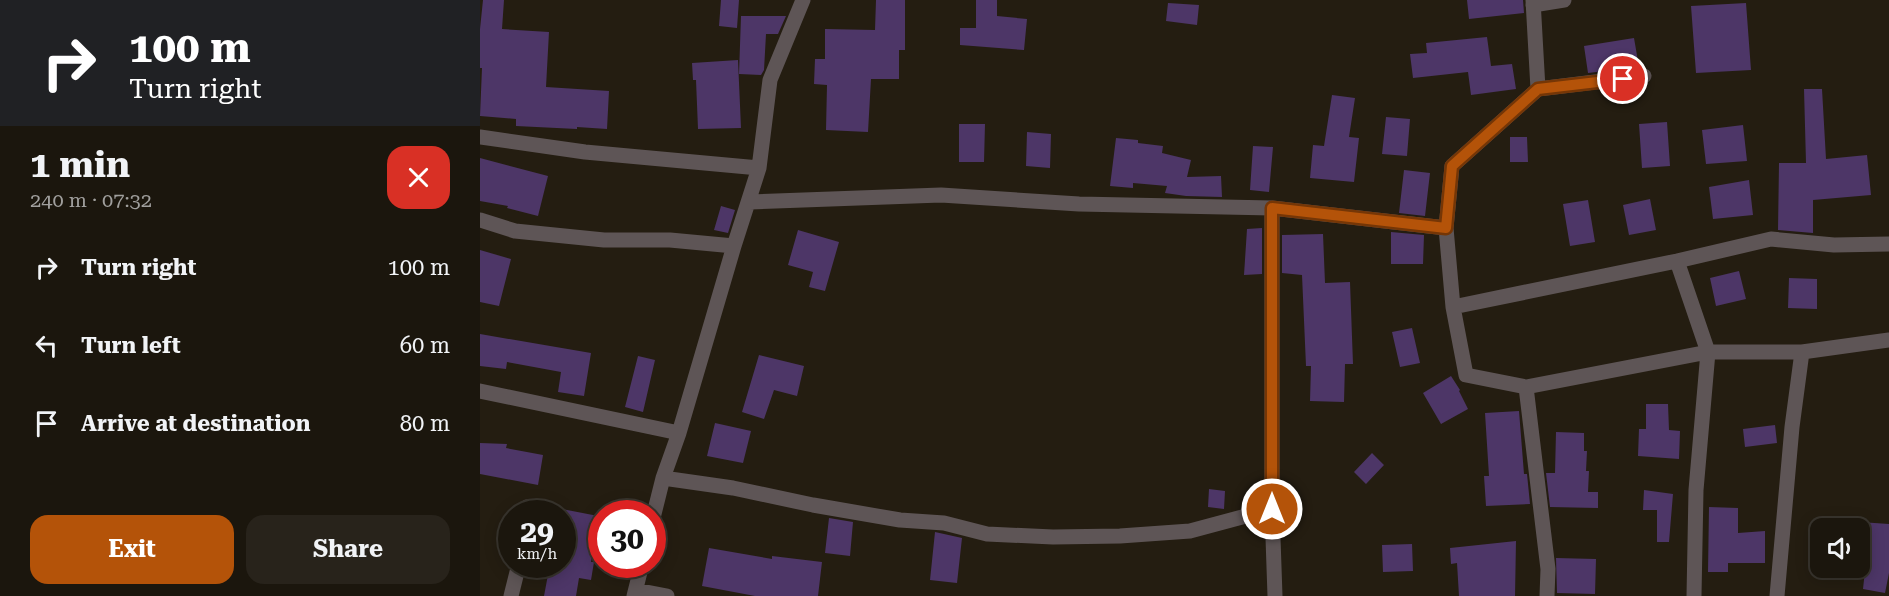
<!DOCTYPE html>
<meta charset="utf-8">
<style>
:root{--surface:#1b160d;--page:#28231b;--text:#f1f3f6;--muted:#a09f9d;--line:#39352e;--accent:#b45309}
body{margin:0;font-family:"Roboto Serif",serif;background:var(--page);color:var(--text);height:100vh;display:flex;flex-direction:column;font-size:22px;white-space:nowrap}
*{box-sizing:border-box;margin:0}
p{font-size:20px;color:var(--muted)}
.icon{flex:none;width:33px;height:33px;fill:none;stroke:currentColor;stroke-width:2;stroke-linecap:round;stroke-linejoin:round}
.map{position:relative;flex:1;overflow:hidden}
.side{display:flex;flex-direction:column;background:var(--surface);width:480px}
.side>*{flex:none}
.banner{background:#202124;color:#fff;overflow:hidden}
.tools{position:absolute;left:1330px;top:518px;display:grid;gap:12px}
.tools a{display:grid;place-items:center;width:60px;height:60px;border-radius:12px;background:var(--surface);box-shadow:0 3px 15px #0003,0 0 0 2px var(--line);font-size:30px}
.speed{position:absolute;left:18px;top:500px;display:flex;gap:12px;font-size:30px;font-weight:700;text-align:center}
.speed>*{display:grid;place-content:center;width:78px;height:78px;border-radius:50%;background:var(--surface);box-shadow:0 3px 15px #0003,0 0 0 2px var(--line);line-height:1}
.speed small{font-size:15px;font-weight:400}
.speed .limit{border:9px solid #d22;background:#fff;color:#111}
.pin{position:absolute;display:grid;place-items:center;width:51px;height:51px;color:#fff;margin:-26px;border:3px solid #fff;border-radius:50%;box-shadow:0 2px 6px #0007}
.me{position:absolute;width:66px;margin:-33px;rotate:0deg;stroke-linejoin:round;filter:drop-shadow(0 0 4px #0008)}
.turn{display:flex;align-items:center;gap:21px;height:126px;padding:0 30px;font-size:27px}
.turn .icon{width:78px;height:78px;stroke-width:2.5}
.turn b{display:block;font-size:42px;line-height:51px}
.round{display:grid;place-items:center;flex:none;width:63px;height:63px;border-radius:18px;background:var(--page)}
.headline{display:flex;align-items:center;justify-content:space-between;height:102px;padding:0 30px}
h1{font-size:36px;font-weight:700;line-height:45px}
.primary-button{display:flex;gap:12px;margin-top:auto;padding:12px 30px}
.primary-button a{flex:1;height:69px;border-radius:18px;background:var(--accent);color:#fff;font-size:24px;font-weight:700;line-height:69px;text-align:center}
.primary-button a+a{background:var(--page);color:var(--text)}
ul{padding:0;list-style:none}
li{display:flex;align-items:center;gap:18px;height:78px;padding:0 30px}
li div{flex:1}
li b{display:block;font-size:22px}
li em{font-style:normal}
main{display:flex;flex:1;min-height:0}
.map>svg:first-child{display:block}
.building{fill:#4d3667}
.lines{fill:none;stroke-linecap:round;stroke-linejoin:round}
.street{stroke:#5e5556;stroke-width:15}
.route-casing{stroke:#753606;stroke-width:15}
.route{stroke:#b45309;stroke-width:10}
</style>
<main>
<section class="side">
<div class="banner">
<div class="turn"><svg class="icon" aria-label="right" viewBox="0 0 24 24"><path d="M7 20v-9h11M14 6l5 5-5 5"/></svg><div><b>100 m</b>Turn right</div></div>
</div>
<div class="headline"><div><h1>1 min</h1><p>240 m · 07:32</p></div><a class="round" style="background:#d93025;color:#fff"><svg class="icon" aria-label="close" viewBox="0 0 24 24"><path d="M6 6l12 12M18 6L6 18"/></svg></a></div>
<ul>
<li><svg class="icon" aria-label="right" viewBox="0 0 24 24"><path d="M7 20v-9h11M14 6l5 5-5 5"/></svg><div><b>Turn right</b></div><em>100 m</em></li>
<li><svg class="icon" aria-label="left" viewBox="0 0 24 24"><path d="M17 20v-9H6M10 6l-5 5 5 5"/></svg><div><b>Turn left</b></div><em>60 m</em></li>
<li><svg class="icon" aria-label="arrive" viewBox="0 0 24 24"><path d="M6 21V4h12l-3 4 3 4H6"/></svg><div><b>Arrive at destination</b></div><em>80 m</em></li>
</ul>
<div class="primary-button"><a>Exit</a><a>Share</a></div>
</section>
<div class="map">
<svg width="1409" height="596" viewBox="0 0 1409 596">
<rect width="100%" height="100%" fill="#241d11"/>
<path class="building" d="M 3,0 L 24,0 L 22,29 L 69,32 L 66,87 L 129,91 L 127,129 L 97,127 L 97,129 L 36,126 L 36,119 L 0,116 L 2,68 L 0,68 L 0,29 Z
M 241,0 L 259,0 L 257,28 L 239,26 Z
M 396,0 L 425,0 L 425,50 L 419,50 L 419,79 L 391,79 L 388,132 L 346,130 L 347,85 L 334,84 L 335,59 L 345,59 L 345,29 L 395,30 Z
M 496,0 L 517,0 L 517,16 L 547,19 L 544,50 L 480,45 L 480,28 L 496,28 Z
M 987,0 L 1043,0 L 1044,13 L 989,19 Z
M 688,3 L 719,5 L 717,25 L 686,21 Z
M 1266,3 L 1271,70 L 1216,73 L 1211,6 Z
M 261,16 L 306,16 L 298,34 L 286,34 L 284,70 L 281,75 L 259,74 Z
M 1007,37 L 1011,66 L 1032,64 L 1036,89 L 991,95 L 988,72 L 933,78 L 930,54 L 947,53 L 946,43 Z
M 1154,38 L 1159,67 L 1108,73 L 1104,46 Z
M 258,60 L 261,128 L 218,129 L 216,80 L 213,80 L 212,63 Z
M 1324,89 L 1342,89 L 1346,159 L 1387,155 L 1391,195 L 1333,200 L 1333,233 L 1298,230 L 1299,163 L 1326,163 Z
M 852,95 L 875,98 L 869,137 L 879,138 L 874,182 L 830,178 L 833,145 L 844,146 Z
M 906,117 L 930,119 L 927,156 L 902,154 Z
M 1187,122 L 1190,166 L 1162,168 L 1159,124 Z
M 479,124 L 505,124 L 504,162 L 479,162 Z
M 1263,125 L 1267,161 L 1226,164 L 1222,130 Z
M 547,132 L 571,134 L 570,168 L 546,166 Z
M 1030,137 L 1047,137 L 1048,162 L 1030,162 Z
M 636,138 L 658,140 L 658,143 L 683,146 L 682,153 L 711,160 L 707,177 L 741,176 L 742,197 L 706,196 L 685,193 L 687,186 L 653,183 L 653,188 L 630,186 Z
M 773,146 L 793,147 L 789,192 L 770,190 Z
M 0,158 L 68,176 L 58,216 L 27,208 L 28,206 L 0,201 Z
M 924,170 L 950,173 L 945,216 L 919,213 Z
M 1269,180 L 1273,215 L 1233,219 L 1229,187 Z
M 1170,199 L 1176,230 L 1149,235 L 1143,205 Z
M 1108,200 L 1115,242 L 1090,246 L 1083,204 Z
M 241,206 L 255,210 L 248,233 L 234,230 Z
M 782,228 L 782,274 L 764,275 L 767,229 Z
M 318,230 L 359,242 L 345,291 L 329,287 L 333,272 L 308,265 Z
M 911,232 L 944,235 L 943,264 L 911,264 Z
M 843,234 L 845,283 L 870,282 L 873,364 L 865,364 L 864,402 L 830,401 L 831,366 L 826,366 L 822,275 L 802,273 L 802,235 Z
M 0,250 L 31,259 L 19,306 L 0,302 Z
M 1259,271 L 1266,299 L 1236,306 L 1230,278 Z
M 1309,278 L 1337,279 L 1337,309 L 1308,308 Z
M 932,328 L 940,363 L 920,367 L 912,332 Z
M 0,334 L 111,353 L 104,396 L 78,392 L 81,372 L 27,362 L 26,369 L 0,366 Z
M 279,355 L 324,366 L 317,396 L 294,390 L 284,419 L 262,412 Z
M 158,356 L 175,360 L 163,412 L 145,407 Z
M 971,376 L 980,390 L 979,391 L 988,409 L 961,424 L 943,393 Z
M 1166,404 L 1188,404 L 1189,430 L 1200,431 L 1199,459 L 1158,456 L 1159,429 L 1166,429 Z
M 1039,411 L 1044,474 L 1047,474 L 1050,504 L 1006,506 L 1004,476 L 1009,476 L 1005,413 Z
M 235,423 L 271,431 L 263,463 L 227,456 Z
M 1295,425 L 1297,443 L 1265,447 L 1263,429 Z
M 1076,432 L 1104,433 L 1104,451 L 1107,451 L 1106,471 L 1109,471 L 1108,492 L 1118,492 L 1118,508 L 1070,507 L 1066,473 L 1075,473 Z
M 0,443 L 27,444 L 26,448 L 63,455 L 58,485 L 0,474 Z
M 892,453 L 904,465 L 886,484 L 874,472 Z
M 729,489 L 745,491 L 744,509 L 728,507 Z
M 1164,490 L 1193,494 L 1189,542 L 1177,542 L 1177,510 L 1163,510 Z
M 1229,507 L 1258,508 L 1258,533 L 1285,531 L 1285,563 L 1248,563 L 1248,572 L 1228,572 Z
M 82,509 L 118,516 L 111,562 L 114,562 L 111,580 L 99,578 L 96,596 L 64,596 L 70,564 L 82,564 Z
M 349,518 L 373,522 L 370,556 L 345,553 Z
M 1380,522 L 1409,524 L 1409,573 L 1405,593 L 1383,589 L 1388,543 L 1380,542 Z
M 455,532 L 482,538 L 477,583 L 450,580 Z
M 1036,541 L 1035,596 L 979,596 L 977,563 L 971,564 L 970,548 Z
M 932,544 L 933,571 L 903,572 L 902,545 Z
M 229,548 L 292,559 L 292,556 L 342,562 L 338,596 L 275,596 L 222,586 Z
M 1076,558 L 1116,559 L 1115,594 L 1077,593 Z"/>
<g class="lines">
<path class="street" d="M 1053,5 L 1084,0
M 1058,89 L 1164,76
M 0,137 L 105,152 L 279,168
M 270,202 L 461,195 L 599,204 L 792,208 L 966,228 L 973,307 L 1197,261 L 1291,239 L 1354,245 L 1409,244
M 792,208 L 792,509 L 795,596
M 0,220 L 35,231 L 124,240 L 190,240 L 254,246
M 966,228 L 972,166 L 1058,89 L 1053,0
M 1197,261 L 1228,352 L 1216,490 L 1214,596
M 973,307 L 986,375 L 1046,387 L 1068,569 L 1067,596
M 1046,387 L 1228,352 L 1322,352 L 1409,340
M 0,391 L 199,433
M 183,478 L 253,488 L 333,505 L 420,520 L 464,523 L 507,534 L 573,537 L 640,536 L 710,531 L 792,509
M 46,513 L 47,507
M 172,522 L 183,478 L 199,433 L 254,246 L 279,168 L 290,80 L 323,0
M 156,590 L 187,596
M 31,596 L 39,564
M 154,596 L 162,564
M 1297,596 L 1312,427 L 1322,352"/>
</g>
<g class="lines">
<g class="route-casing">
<path id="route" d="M 792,509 L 792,208 L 966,228 L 972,166 L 1058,89 L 1143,79"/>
</g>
<use href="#route" class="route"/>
</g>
</svg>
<div class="tools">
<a><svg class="icon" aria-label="sound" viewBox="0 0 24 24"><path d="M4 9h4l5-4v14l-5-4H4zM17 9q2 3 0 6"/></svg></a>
</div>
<div class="speed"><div>29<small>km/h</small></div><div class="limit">30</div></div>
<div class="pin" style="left:1143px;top:79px;background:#d93025"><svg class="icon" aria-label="arrive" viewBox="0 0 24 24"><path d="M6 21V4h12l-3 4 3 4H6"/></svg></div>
<svg class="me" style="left:792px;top:509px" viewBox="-20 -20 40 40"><circle r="17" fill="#b45309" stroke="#fff" stroke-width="3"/><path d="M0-11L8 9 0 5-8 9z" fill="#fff"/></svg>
</div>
</main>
